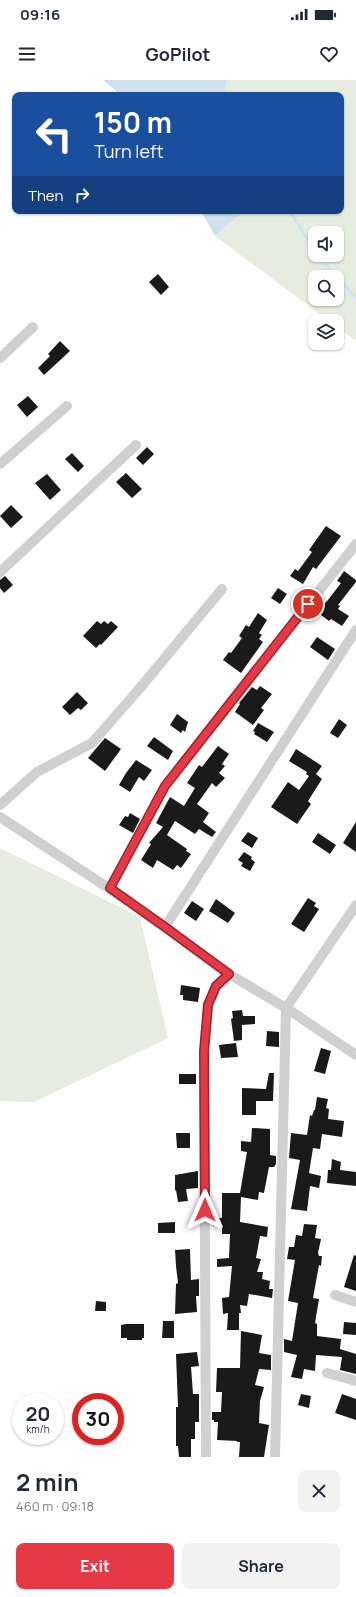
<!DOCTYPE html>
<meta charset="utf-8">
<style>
:root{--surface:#fff;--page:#f2f2f3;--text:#1f2937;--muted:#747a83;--accent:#e63946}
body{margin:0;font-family:Manrope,sans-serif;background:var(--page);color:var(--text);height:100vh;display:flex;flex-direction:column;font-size:15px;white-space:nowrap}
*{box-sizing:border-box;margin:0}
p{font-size:13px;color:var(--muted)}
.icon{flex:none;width:22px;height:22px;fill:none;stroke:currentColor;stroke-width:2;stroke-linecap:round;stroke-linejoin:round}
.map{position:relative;height:1377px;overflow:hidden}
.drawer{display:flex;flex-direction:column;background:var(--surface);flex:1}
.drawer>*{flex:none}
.guide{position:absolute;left:12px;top:12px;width:332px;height:122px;border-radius:8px;box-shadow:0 1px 3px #0004;background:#1a4fa0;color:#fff;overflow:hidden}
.controls{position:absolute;left:308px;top:146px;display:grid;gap:8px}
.controls a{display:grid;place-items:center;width:36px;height:36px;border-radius:8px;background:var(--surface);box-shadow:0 1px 3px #0004;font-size:20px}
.speed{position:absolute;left:12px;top:1313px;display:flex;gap:8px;font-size:20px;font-weight:700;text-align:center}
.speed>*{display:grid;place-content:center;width:52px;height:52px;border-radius:50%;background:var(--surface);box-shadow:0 1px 3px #0004;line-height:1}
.speed small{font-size:10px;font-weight:400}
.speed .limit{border:6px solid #d22;background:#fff;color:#111}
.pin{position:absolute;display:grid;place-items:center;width:34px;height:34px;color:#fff;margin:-17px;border:2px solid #fff;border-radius:50%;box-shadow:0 1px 4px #0007}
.me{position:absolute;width:44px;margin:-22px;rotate:0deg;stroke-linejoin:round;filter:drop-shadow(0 0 3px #0008)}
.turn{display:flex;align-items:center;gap:14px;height:84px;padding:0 16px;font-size:18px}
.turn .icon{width:52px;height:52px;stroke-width:2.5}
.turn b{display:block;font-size:28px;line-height:34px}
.then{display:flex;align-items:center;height:38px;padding:0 16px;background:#0003;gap:8px;font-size:15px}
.round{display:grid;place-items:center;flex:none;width:42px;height:42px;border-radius:8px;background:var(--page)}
.head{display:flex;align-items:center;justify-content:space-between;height:68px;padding:0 16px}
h1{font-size:24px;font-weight:700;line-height:30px}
.cta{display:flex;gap:8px;margin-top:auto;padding:8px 16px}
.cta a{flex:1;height:46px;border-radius:8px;background:var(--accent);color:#fff;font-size:16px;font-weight:700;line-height:46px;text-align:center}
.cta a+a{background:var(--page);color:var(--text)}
.status{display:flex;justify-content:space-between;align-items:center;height:28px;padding:0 20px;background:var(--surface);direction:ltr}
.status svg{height:11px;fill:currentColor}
header{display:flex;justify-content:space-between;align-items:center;height:52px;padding:0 16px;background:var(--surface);font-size:18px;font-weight:700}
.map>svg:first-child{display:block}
.green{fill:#e6ecdf;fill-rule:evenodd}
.water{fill:#cfe2ee}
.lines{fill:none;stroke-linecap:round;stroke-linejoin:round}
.stream{stroke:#cfe2ee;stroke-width:3}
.building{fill:#1a1a1a}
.minor{stroke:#d0d0d0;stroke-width:10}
.route-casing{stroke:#96252e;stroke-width:10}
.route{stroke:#e63946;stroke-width:7}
</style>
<div class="status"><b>09:16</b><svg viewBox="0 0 49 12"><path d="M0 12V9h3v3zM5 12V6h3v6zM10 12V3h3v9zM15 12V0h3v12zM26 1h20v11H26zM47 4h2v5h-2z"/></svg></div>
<header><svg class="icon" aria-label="menu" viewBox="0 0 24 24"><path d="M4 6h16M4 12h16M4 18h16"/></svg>GoPilot<svg class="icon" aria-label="heart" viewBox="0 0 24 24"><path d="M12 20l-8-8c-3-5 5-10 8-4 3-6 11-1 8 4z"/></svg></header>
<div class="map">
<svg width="356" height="1377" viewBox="0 0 356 1377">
<rect width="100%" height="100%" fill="#fff"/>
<path class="green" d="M 227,0 L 356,0 L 356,261 L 337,247 L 337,241 L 329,241 L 215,156 L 244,131 L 341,131 L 341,15 L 224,15 ZM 315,153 L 337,153 L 337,175 L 315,175 ZM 315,197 L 337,197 L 337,219 L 315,219 Z
M 0,768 L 140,837 L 168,958 L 34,1022 L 0,1021 Z"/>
<path class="water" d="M 103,0 L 227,0 L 224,15 L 121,15 Z
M 201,131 L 244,131 L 215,156 Z"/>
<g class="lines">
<path class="stream" d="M 290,131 L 315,172
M 318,175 L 356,218"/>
</g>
<path class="building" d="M 158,194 L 169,207 L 161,215 L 149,202 Z
M 60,261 L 70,271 L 44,295 L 38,288 L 50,276 L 48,274 Z
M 28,316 L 38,327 L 27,337 L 17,325 Z
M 147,367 L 154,374 L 143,385 L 136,378 Z
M 72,373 L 84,386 L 78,392 L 65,379 Z
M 126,393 L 142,409 L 132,418 L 116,402 Z
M 47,394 L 61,410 L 50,420 L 35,403 Z
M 11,425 L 23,437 L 11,448 L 0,436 Z
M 326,446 L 341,456 L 316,489 L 313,487 L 303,504 L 290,496 L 295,489 L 298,491 L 312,472 L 309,470 Z
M 344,491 L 356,500 L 356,502 L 338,525 L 340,526 L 338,529 L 349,536 L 342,546 L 331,539 L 329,541 L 317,532 L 328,520 L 341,503 L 337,501 Z
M 5,496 L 13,505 L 4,513 L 0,508 L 0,500 Z
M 278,508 L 287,514 L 280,524 L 271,518 Z
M 258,533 L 267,540 L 259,553 L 262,555 L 259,559 L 263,562 L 241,593 L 223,580 L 229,572 L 231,573 L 242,558 L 239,556 L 246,545 L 249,547 Z
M 97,541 L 101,544 L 104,541 L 108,544 L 111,541 L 118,547 L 101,565 L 100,564 L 96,568 L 83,556 Z
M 317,557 L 335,569 L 328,580 L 310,567 Z
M 260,606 L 272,614 L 261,628 L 264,630 L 253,645 L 235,632 L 240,624 L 239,623 L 252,607 L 257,610 Z
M 77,612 L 88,623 L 81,630 L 78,628 L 70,635 L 62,627 Z
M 177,634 L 188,642 L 185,652 L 183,650 L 181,653 L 170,645 Z
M 339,639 L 347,645 L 338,658 L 330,653 Z
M 258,643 L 274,652 L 267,662 L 254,654 L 255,652 L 253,651 Z
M 154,657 L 173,671 L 168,680 L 147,666 Z
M 105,658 L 121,669 L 105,691 L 88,678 Z
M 218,666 L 229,674 L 222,684 L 225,686 L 219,693 L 225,698 L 216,707 L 212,703 L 197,724 L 209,733 L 203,742 L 216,752 L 212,757 L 199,749 L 195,754 L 175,741 L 167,755 L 187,769 L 186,771 L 191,774 L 181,788 L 177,785 L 173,790 L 157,780 L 153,788 L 141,780 L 151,764 L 149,763 L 163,747 L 156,743 L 170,717 L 184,726 L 195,708 L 187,703 L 199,685 L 202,687 Z
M 296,669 L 322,686 L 316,694 L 322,699 L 308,721 L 311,724 L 297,744 L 271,727 L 288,702 L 299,710 L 309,696 L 306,694 L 307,692 L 289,681 Z
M 136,680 L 152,690 L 144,701 L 139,697 L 130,712 L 119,705 L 126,693 Z
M 130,733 L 140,739 L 133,753 L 119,745 L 125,736 L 128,737 Z
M 356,742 L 356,772 L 343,763 Z
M 248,752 L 258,758 L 252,768 L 241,761 Z
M 318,753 L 336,765 L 330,774 L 312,762 Z
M 244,772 L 252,777 L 251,779 L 255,782 L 250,791 L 241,786 L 243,783 L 238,780 Z
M 308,818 L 316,823 L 314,826 L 319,829 L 304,852 L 291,844 Z
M 216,819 L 235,833 L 228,843 L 209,831 Z
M 192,821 L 204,829 L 196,841 L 184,833 Z
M 181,905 L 200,908 L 198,922 L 183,920 L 183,915 L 180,915 Z
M 242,930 L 243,936 L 255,936 L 255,944 L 242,945 L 242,960 L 234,961 L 231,939 L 233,938 L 232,931 Z
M 267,951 L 279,952 L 279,967 L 266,966 Z
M 236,963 L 238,977 L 221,978 L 219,965 Z
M 321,968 L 331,971 L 325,994 L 314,991 Z
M 269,993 L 274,993 L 273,1021 L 256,1021 L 256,1035 L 242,1035 L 242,1008 L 266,1009 Z
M 179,994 L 196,994 L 196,1004 L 179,1004 Z
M 317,1017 L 328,1019 L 326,1028 L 329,1029 L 328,1039 L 344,1041 L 342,1057 L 322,1054 L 320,1069 L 313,1068 L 309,1093 L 321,1096 L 319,1108 L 310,1106 L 307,1131 L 291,1129 L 300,1080 L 289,1078 L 291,1053 L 307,1055 L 310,1035 L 312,1036 L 314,1030 L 315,1030 Z
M 252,1048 L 270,1049 L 270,1075 L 276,1076 L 276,1084 L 274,1087 L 269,1087 L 264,1113 L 259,1112 L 258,1120 L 241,1117 L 240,1142 L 268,1147 L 267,1157 L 260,1156 L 256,1178 L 261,1179 L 257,1192 L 263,1192 L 262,1199 L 270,1201 L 269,1209 L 273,1209 L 272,1218 L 249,1214 L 247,1226 L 240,1225 L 241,1233 L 239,1233 L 239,1250 L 227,1250 L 228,1233 L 223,1234 L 222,1218 L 229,1217 L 232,1186 L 217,1187 L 217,1179 L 229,1178 L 230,1154 L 222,1154 L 222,1146 L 213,1146 L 213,1138 L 222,1138 L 222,1113 L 240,1113 L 247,1072 L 241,1071 L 241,1061 L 251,1062 Z
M 176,1053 L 190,1053 L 190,1068 L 177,1068 Z
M 332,1079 L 341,1082 L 340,1090 L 356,1092 L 356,1106 L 327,1103 L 328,1090 L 331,1090 Z
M 198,1091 L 198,1108 L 186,1109 L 188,1121 L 178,1122 L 176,1110 L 175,1111 L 175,1095 Z
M 175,1142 L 175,1153 L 158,1153 L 158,1143 Z
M 304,1144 L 317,1145 L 315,1158 L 321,1159 L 318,1173 L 319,1176 L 322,1176 L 321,1186 L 319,1185 L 313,1218 L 319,1219 L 315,1243 L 317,1244 L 317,1256 L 341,1259 L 340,1269 L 356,1274 L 356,1294 L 340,1290 L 342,1277 L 316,1275 L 315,1291 L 304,1289 L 302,1299 L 291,1297 L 297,1275 L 284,1272 L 284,1259 L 292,1261 L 298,1223 L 288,1221 L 295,1180 L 287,1179 L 289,1167 L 294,1167 L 296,1155 L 302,1156 Z
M 190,1169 L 191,1200 L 199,1199 L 199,1216 L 196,1216 L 197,1232 L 175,1234 L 176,1204 L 178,1203 L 176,1186 L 175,1170 Z
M 354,1175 L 356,1176 L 356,1211 L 344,1207 Z
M 96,1221 L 106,1222 L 106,1231 L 95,1231 Z
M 163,1241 L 174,1241 L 174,1258 L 162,1258 Z
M 344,1242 L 356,1243 L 356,1255 L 343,1254 Z
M 126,1244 L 144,1244 L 144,1258 L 142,1258 L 142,1260 L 127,1260 L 127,1258 L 121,1258 L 121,1245 Z
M 241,1251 L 262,1255 L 259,1273 L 271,1275 L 271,1290 L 259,1289 L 255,1305 L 264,1307 L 260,1321 L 259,1343 L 269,1345 L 264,1377 L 239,1377 L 240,1362 L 237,1362 L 237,1361 L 217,1360 L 218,1342 L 214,1342 L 214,1340 L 212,1340 L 212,1332 L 221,1332 L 222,1312 L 216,1312 L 217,1288 L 240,1288 Z
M 197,1272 L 199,1286 L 191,1287 L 193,1314 L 199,1314 L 199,1342 L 195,1342 L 195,1359 L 191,1359 L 191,1377 L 179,1377 L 178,1366 L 176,1366 L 176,1327 L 178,1327 L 176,1274 Z
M 301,1314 L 311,1316 L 309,1328 L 298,1325 Z
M 342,1314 L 356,1319 L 356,1340 L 335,1333 Z"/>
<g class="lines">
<path class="minor" d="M 0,278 L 33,247
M 0,384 L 67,326
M 0,492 L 136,365
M 0,725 L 37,692 L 92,663 L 140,608 L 222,509
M 0,737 L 110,809 L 165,847 L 229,894 L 286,928 L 356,975
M 110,809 L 165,706 L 356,464
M 165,847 L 356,550
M 335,1215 L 356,1222
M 327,1293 L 356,1301
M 206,1377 L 204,972 L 208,925 L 216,906 L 229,894
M 275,1377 L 286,928 L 356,825"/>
</g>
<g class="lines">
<g class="route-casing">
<path id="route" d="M 205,1130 L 204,972 L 208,925 L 216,906 L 229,894 L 165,847 L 110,808 L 165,706 L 308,524"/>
</g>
<use href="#route" class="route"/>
</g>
</svg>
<div class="controls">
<a><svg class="icon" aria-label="sound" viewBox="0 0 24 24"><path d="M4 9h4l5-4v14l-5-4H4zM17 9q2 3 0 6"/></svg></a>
<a><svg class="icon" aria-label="search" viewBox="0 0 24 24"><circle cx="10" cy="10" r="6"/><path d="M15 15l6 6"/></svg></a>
<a><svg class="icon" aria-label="layers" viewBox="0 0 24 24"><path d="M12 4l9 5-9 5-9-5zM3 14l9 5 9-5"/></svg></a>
</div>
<div class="speed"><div>20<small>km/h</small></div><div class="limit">30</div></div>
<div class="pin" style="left:308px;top:524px;background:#d93025"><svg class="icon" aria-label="arrive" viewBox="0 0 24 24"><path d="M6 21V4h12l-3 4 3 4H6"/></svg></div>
<svg class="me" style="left:205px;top:1130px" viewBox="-20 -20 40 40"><path d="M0-17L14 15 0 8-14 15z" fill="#e63946" stroke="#fff" stroke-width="4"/></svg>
<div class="guide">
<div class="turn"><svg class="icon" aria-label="left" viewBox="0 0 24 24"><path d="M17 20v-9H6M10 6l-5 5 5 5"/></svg><div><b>150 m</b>Turn left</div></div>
<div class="then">Then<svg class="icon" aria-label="right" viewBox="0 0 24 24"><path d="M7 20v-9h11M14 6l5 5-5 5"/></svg></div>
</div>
</div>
<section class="drawer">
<div class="head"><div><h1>2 min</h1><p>460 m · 09:18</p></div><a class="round"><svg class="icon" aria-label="close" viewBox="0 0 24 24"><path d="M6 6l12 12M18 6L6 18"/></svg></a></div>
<div class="cta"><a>Exit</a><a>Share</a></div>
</section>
